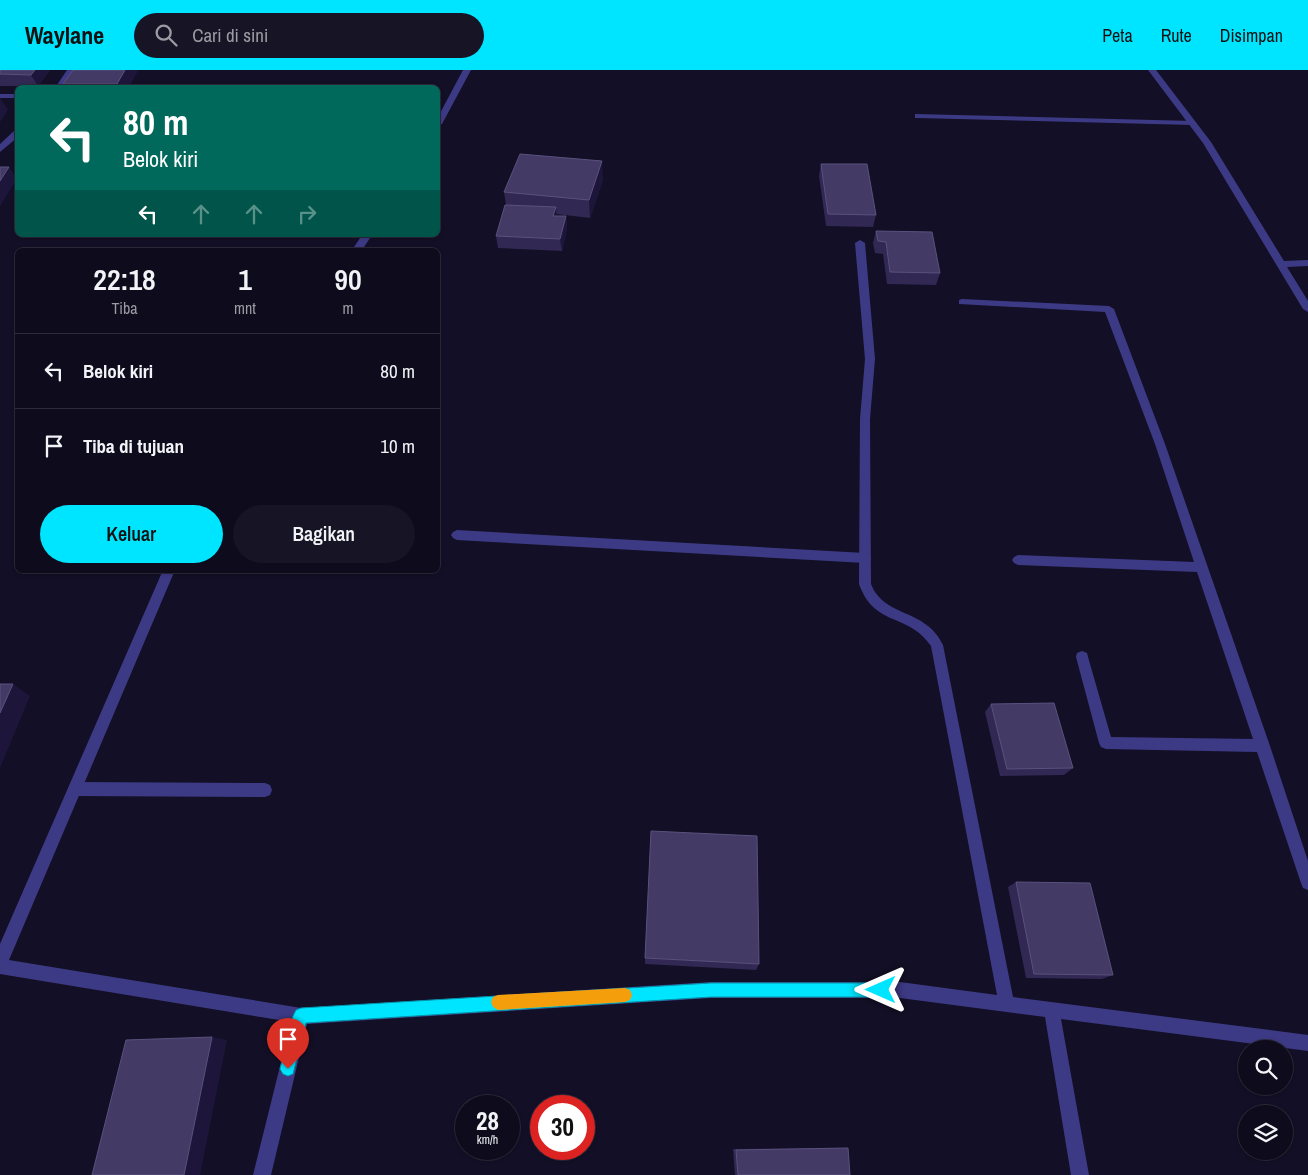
<!DOCTYPE html>
<html lang="id">
<style>
:root{--surface:#0e0b1c;--page:#171425;--text:#f1f3f6;--muted:#9b9ba3;--line:#2e2b3b;--accent:#00e5ff}
body{margin:0;font-family:"Archivo Narrow",sans-serif;background:var(--page);color:var(--text);height:100vh;display:flex;flex-direction:column;font-size:19px;white-space:nowrap}
*{box-sizing:border-box;margin:0}
p{font-size:16px;color:var(--muted)}
.icon{flex:none;width:28px;height:28px;fill:none;stroke:currentColor;stroke-width:2;stroke-linecap:round;stroke-linejoin:round}
.map{position:relative;flex:1;overflow:hidden}
.sheet{position:absolute;left:15px;top:178px;width:425px;height:325px;display:flex;flex-direction:column;background:var(--surface);border-radius:8px;box-shadow:0 1px 4px #0004,0 0 0 1px var(--line)}
.sheet>*{flex:none}
.hud{position:absolute;left:15px;top:15px;width:425px;height:152px;border-radius:8px;box-shadow:0 1px 4px #0004,0 0 0 1px var(--line);background:#00695c;color:#fff;overflow:hidden}
.controls{position:absolute;left:1238px;top:970px;display:grid;gap:10px}
.controls a{display:grid;place-items:center;width:55px;height:55px;border-radius:50%;background:var(--surface);box-shadow:0 1px 4px #0004,0 0 0 1px var(--line);font-size:25px}
.speed{position:absolute;left:455px;top:1025px;display:flex;gap:10px;font-size:25px;font-weight:700;text-align:center}
.speed>*{display:grid;place-content:center;width:65px;height:65px;border-radius:50%;background:var(--surface);box-shadow:0 1px 4px #0004,0 0 0 1px var(--line);line-height:1}
.speed small{font-size:12px;font-weight:400}
.speed .limit{border:8px solid #d22;background:#fff;color:#111}
.pin{position:absolute;display:grid;place-items:center;width:42px;height:42px;color:#fff;margin:-51px -21px;border-radius:50% 50% 50% 0;rotate:-45deg;box-shadow:0 0 5px #0007}
.pin .icon{rotate:45deg}
.me{position:absolute;width:55px;margin:-28px;rotate:270deg;stroke-linejoin:round;filter:drop-shadow(0 0 4px #0008)}
.turn{display:flex;align-items:center;gap:18px;height:105px;padding:0 25px;font-size:22px}
.turn .icon{width:65px;height:65px;stroke-width:2.5}
.turn b{display:block;font-size:35px;line-height:42px}
.lanes{display:flex;align-items:center;height:48px;padding:0 25px;background:#0003;justify-content:center;gap:25px;direction:ltr}
.lanes .off{opacity:.35}
.eta{display:flex;justify-content:space-evenly;align-items:center;height:85px;text-align:center}
.eta b{font-size:30px;font-weight:600;line-height:35px}
.action{display:flex;gap:10px;margin-top:auto;padding:10px 25px}
.action a{flex:1;height:58px;border-radius:30px;background:var(--accent);color:#111;font-size:20px;font-weight:600;line-height:58px;text-align:center}
.action a+a{background:var(--page);color:var(--text)}
ul{padding:0;list-style:none}
li{display:flex;align-items:center;gap:15px;height:75px;padding:0 25px;border-top:1px solid var(--line)}
li div{flex:1}
li b{display:block;font-size:19px}
li em{font-style:normal}
header{display:flex;align-items:center;gap:30px;box-sizing:border-box;height:70px;padding:0 25px;background:var(--accent);color:#111}
header strong{font-size:24px}
nav{display:flex;gap:28px;margin-inline-start:auto;font-size:18px}
.search{width:350px;height:45px;background:var(--page);display:flex;align-items:center;gap:12px;box-sizing:border-box;padding:0 18px;border-radius:28px;color:var(--muted);font-size:19px}
.map>svg:first-child{display:block}
.lines{fill:none;stroke-linecap:round;stroke-linejoin:round}
.service{fill:#3d3a85;fill-rule:evenodd}
.minor{fill:#3d3a85;fill-rule:evenodd}
.wall{fill:#312854}
.shaded-wall{fill:#1d163a}
.building{fill:#433a66;stroke:#5a527e}
.route{fill:#00e5ff;stroke:#0095a6}
.slow{fill:#f59e0b}
</style>
<header>
<strong>Waylane</strong>
<div class="search"><svg class="icon" aria-label="search" viewBox="0 0 24 24"><circle cx="10" cy="10" r="6"/><path d="M15 15l6 6"/></svg>Cari di sini</div>
<nav><a>Peta</a><a>Rute</a><a>Disimpan</a></nav>
</header>
<div class="map">
<svg width="1308" height="1105" viewBox="0 0 1308 1105">
<rect width="100%" height="100%" fill="#130f26"/>
<g class="lines">
<path class="service" d="M 915,44 L 1193,51 L 1197,53 L 1193,55 L 918,48 L 915,48 Z
M 457,460 L 865,483 L 869,485 L 871,488 L 869,491 L 865,493 L 457,470 L 453,468 L 451,465 L 453,462 Z
M 75,712 L 265,713 L 270,715 L 272,720 L 270,725 L 265,727 L 75,726 L 70,724 L 68,719 L 70,714 Z"/>
<path class="minor" d="M 67,0 L 75,0 L 63,18 L 55,18 Z
M 463,0 L 471,0 L 442,54 L 438,56 L 438,47 Z
M 1148,0 L 1156,0 L 1211,72 L 1284,191 L 1308,190 L 1308,196 L 1287,197 L 1308,231 L 1308,242 L 1303,239 L 1203,73 Z
M 0,24 L 18,24 L 18,28 L 0,28 Z
M 15,60 L 18,60 L 18,67 L 0,82 L 0,74 Z
M 362,165 L 372,165 L 362,180 L 352,180 Z
M 860,170 L 865,173 L 875,289 L 870,349 L 871,514 C 884,548 926,538 943,575 L 1013,927 L 1308,965 L 1308,981 L 1061,949 L 1089,1105 L 1071,1105 L 1045,947 L 900,928 L 711,928 L 307,954 L 271,1105 L 253,1105 L 291,952 L 0,904 L 0,874 L 163,500 L 175,500 L 9,890 L 301,938 L 711,912 L 900,912 L 997,925 L 931,576 C 908,542 875,558 859,514 L 860,349 L 865,289 L 855,173 Z
M 962,229 L 1109,236 L 1114,239 L 1165,374 L 1270,676 L 1308,791 L 1308,820 L 1303,818 L 1301,813 L 1257,682 L 1106,679 L 1101,677 L 1099,673 L 1076,587 L 1077,583 L 1082,581 L 1087,583 L 1088,587 L 1111,667 L 1253,669 L 1197,502 L 1018,495 L 1014,493 L 1012,490 L 1014,487 L 1018,485 L 1194,492 L 1155,374 L 1105,242 L 959,234 L 959,230 Z"/>
</g>
<path class="wall" d="M 0,0 L 50,0 L 38,16 L 0,16 Z
M 73,0 L 138,0 L 128,18 L 65,18 L 63,14 Z
M 821,94 L 876,145 L 873,157 L 826,156 L 819,106 Z
M 603,109 L 590,148 L 556,144 L 557,146 L 566,146 L 567,158 L 562,181 L 498,178 L 496,166 L 506,135 L 504,122 Z
M 876,161 L 940,203 L 936,215 L 887,214 L 883,184 L 875,183 L 873,173 Z
M 991,634 L 1073,698 L 1064,705 L 1000,706 L 985,642 Z
M 1016,812 L 1113,905 L 1102,909 L 1026,908 L 1008,817 Z
M 645,888 L 759,894 L 756,900 L 645,894 Z
M 841,1078 L 848,1078 L 850,1105 L 735,1105 L 733,1079 Z"/>
<path class="shaded-wall" d="M 35,0 L 50,0 L 38,16 L 31,5 Z
M 125,0 L 138,0 L 128,18 L 118,18 L 117,14 Z
M 0,28 L 8,40 L 0,52 Z
M 602,91 L 603,109 L 590,148 L 589,130 Z
M 9,97 L 17,109 L 0,136 L 0,111 Z
M 556,137 L 557,149 L 553,146 Z
M 566,146 L 567,158 L 562,181 L 560,169 Z
M 13,614 L 30,626 L 0,698 L 0,643 Z
M 212,967 L 227,970 L 200,1105 L 184,1105 Z"/>
<path class="building" d="M 0,0 L 35,0 L 31,5 L 0,4 Z
M 73,0 L 125,0 L 117,14 L 63,14 Z
M 520,84 L 602,91 L 589,130 L 504,122 Z
M 821,94 L 867,94 L 876,145 L 828,144 Z
M 0,97 L 9,97 L 0,111 Z
M 505,135 L 556,137 L 553,146 L 566,146 L 560,169 L 496,166 Z
M 876,161 L 932,162 L 940,203 L 890,202 L 886,172 L 878,171 Z
M 0,614 L 13,614 L 0,643 Z
M 1054,633 L 1073,698 L 1007,699 L 991,634 Z
M 651,761 L 757,766 L 759,894 L 645,888 Z
M 1016,812 L 1090,813 L 1113,905 L 1034,904 Z
M 212,967 L 184,1105 L 92,1105 L 126,970 Z
M 848,1078 L 850,1105 L 738,1105 L 736,1080 Z"/>
<path class="route" d="M 711,913 L 881,913 L 886,915 L 888,920 L 886,925 L 881,927 L 711,927 L 306,953 L 293,1004 L 288,1006 L 283,1004 L 280,999 L 293,946 L 296,940 L 301,938 Z"/>
<path class="slow" d="M 625,918 L 630,920 L 632,925 L 630,930 L 625,932 L 498,940 L 493,937 L 491,932 L 493,927 L 498,925 Z"/>
</svg>
<div class="controls">
<a><svg class="icon" aria-label="search" viewBox="0 0 24 24"><circle cx="10" cy="10" r="6"/><path d="M15 15l6 6"/></svg></a>
<a><svg class="icon" aria-label="layers" viewBox="0 0 24 24"><path d="M12 4l9 5-9 5-9-5zM3 14l9 5 9-5"/></svg></a>
</div>
<div class="speed"><div>28<small>km/h</small></div><div class="limit">30</div></div>
<div class="pin" style="left:288px;top:999px;background:#d93025"><svg class="icon" aria-label="arrive" viewBox="0 0 24 24"><path d="M6 21V4h12l-3 4 3 4H6"/></svg></div>
<svg class="me" style="left:881px;top:920px" viewBox="-20 -20 40 40"><path d="M0-17L14 15 0 8-14 15z" fill="#00e5ff" stroke="#fff" stroke-width="4"/></svg>
<div class="hud">
<div class="turn"><svg class="icon" aria-label="left" viewBox="0 0 24 24"><path d="M17 20v-9H6M10 6l-5 5 5 5"/></svg><div><b>80 m</b>Belok kiri</div></div>
<div class="lanes"><svg class="icon" aria-label="left" viewBox="0 0 24 24"><path d="M17 20v-9H6M10 6l-5 5 5 5"/></svg><svg class="icon off" aria-label="ahead" viewBox="0 0 24 24"><path d="M12 20V5M6 11l6-6 6 6"/></svg><svg class="icon off" aria-label="ahead" viewBox="0 0 24 24"><path d="M12 20V5M6 11l6-6 6 6"/></svg><svg class="icon off" aria-label="right" viewBox="0 0 24 24"><path d="M7 20v-9h11M14 6l5 5-5 5"/></svg></div>
</div>
<section class="sheet">
<div class="eta">
<div><b>22:18</b><p>Tiba</p></div>
<div><b>1</b><p>mnt</p></div>
<div><b>90</b><p>m</p></div>
</div>
<ul>
<li><svg class="icon" aria-label="left" viewBox="0 0 24 24"><path d="M17 20v-9H6M10 6l-5 5 5 5"/></svg><div><b>Belok kiri</b></div><em>80 m</em></li>
<li><svg class="icon" aria-label="arrive" viewBox="0 0 24 24"><path d="M6 21V4h12l-3 4 3 4H6"/></svg><div><b>Tiba di tujuan</b></div><em>10 m</em></li>
</ul>
<div class="action"><a>Keluar</a><a>Bagikan</a></div>
</section>
</div>
